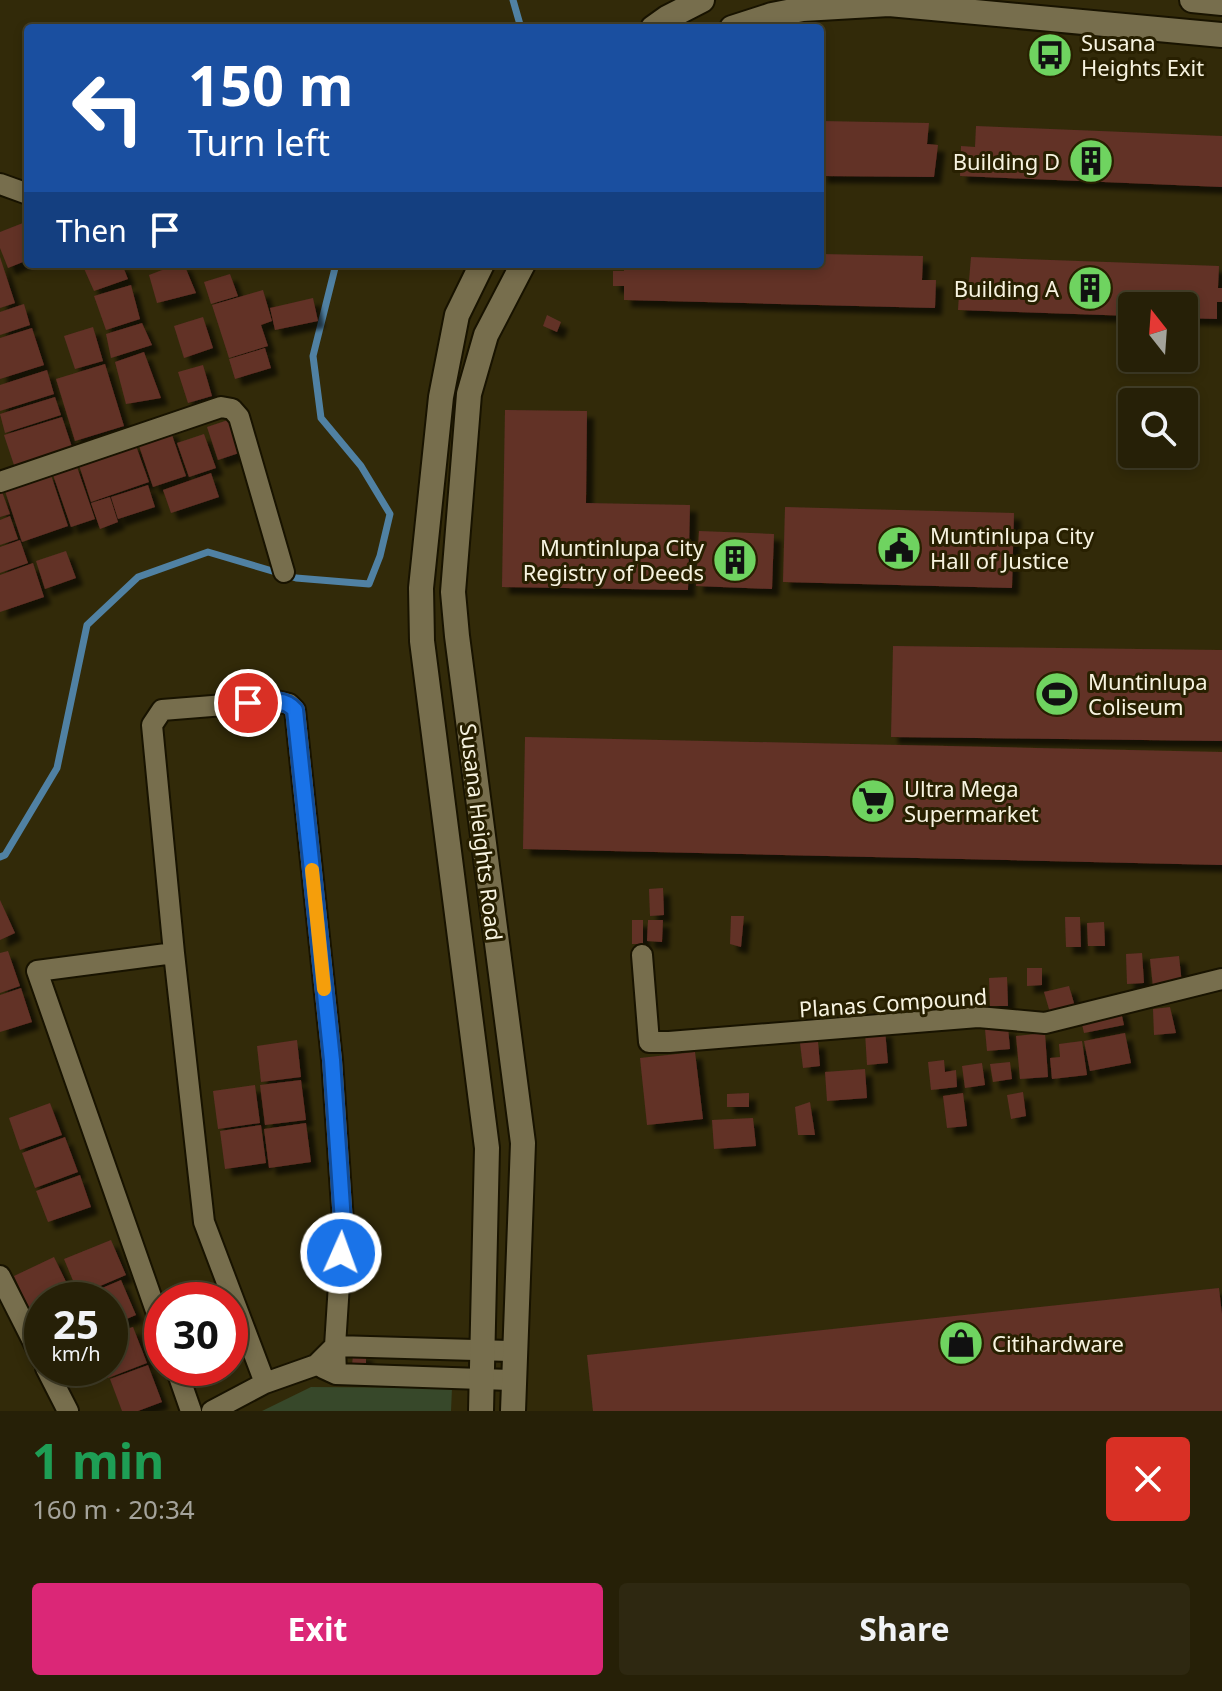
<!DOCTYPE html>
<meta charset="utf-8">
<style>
:root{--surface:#262007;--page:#2e2811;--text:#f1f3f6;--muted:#a4a39b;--line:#423e28;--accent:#db2777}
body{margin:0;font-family:"Noto Sans",sans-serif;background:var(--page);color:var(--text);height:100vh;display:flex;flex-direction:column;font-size:30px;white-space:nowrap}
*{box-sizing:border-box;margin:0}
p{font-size:26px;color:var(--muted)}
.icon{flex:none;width:44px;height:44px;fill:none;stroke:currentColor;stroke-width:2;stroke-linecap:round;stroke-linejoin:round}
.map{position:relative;height:1411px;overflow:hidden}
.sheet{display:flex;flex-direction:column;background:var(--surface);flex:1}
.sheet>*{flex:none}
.guide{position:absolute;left:24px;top:24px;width:800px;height:244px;border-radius:8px;box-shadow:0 4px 12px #0003,0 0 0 2px var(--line);background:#1a4fa0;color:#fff;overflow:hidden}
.needle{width:52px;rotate:343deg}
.fabs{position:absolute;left:1118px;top:292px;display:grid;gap:16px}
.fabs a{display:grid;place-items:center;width:80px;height:80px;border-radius:8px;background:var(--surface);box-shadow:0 4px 12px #0003,0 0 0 2px var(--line);font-size:40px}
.speed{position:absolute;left:24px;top:1282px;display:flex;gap:16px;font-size:40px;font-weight:700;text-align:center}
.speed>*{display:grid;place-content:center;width:104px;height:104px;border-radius:50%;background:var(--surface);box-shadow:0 4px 12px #0003,0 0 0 2px var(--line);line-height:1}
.speed small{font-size:20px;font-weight:400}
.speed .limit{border:12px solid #d22;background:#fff;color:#111}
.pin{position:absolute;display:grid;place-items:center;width:68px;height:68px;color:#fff;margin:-34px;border:4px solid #fff;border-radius:50%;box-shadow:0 2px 8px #0007}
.me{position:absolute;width:88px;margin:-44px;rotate:2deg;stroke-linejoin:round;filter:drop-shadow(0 0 6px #0008)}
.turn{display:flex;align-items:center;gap:28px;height:168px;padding:0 32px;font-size:36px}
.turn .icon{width:104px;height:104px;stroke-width:2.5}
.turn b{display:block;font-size:56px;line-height:68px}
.then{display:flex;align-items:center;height:76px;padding:0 32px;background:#0003;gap:16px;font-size:30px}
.round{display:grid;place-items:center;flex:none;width:84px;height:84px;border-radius:8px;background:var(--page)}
.overview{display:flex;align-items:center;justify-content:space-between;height:136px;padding:0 32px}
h1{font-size:48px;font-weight:700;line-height:60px;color:#1e9e55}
.cta{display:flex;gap:16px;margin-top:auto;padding:16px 32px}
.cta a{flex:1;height:92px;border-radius:8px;background:var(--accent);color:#fff;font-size:32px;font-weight:700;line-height:92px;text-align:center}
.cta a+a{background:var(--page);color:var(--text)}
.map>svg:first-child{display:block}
.green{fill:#37482a}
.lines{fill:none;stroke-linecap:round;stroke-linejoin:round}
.stream{stroke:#5081a3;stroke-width:7}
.building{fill:#623028;filter:url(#shadow)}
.minor-casing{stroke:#181300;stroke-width:24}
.secondary-casing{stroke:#181300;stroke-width:28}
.minor{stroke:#776e4d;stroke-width:20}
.secondary{stroke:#776e4d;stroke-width:24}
.route-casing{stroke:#114b97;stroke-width:20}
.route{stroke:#1a73e8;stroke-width:14}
.slow{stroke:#f59e0b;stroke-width:14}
.labels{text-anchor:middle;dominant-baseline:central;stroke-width:6;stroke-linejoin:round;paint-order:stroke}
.poi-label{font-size:22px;fill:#f7f3e0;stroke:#282001;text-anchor:start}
.street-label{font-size:22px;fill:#f7f3e0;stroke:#282001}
</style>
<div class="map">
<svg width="1222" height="1411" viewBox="0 0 1222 1411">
<defs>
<filter id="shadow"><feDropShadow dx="7" dy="7" stdDeviation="2" flood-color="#0009"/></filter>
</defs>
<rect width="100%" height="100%" fill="#322a09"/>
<path class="green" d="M 311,1387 L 452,1388 L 451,1411 L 262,1411 Z"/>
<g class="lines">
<path class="stream" d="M 513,0 L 521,28
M 0,857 L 5,855 L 57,768 L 87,625 L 138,577 L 208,552 L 296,578 L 369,584 L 380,556 L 390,514 L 361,466 L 321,418 L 313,356 L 336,264"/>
</g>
<path class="building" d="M 820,121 L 929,123 L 927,144 L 938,145 L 934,177 L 820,176 Z
M 976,126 L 1222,136 L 1222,187 L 960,176 L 961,146 L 975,147 Z
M 28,221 L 28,260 L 8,268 L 0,248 L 0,232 Z
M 820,254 L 923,256 L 922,280 L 936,280 L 935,308 L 624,300 L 624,286 L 613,286 L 613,271 L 624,271 L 624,264 L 820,264 Z
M 0,257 L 15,303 L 0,308 Z
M 971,257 L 1219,266 L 1218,288 L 1222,288 L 1222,302 L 1217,302 L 1217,319 L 1184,318 L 1184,306 L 1132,306 L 1132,316 L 958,310 L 960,280 L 969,281 Z
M 82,264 L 122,264 L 128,279 L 94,291 Z
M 178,264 L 184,264 L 196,293 L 157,303 L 149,275 Z
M 230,274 L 238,296 L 211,304 L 204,282 Z
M 131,285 L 140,319 L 106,330 L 94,296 Z
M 263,290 L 272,321 L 261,325 L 268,346 L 229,358 L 212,305 Z
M 313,298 L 318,321 L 275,330 L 270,308 Z
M 24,304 L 30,325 L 0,335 L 0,312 Z
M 547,315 L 561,322 L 557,332 L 543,326 Z
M 203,317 L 213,348 L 184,358 L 174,326 Z
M 142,323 L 152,345 L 111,358 L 106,334 Z
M 93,327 L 103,361 L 75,369 L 64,336 Z
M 32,328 L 44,365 L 0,379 L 0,338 Z
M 265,348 L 271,368 L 235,379 L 229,359 Z
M 144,352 L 161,398 L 126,404 L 115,362 Z
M 105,364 L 124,426 L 75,441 L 56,379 Z
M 203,365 L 212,396 L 188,403 L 178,372 Z
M 47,370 L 54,394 L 0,411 L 0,385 Z
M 55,397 L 61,415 L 5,433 L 0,414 Z
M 505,410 L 587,411 L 586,503 L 690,505 L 688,590 L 502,587 Z
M 62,417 L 74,453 L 16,471 L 4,435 Z
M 237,417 L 248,450 L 218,460 L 207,427 Z
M 170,429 L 186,476 L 153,487 L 137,440 Z
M 204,434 L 216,468 L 189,477 L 177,443 Z
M 135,443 L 149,482 L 91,502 L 78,462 Z
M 76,464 L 95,519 L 71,527 L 52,472 Z
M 50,472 L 68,526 L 22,542 L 4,488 Z
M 211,473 L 219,497 L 171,513 L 163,490 Z
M 148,485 L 155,507 L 118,519 L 111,497 Z
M 0,486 L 10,514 L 0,517 Z
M 110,497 L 118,522 L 100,529 L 91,503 Z
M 785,507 L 1014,513 L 1012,588 L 783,582 Z
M 10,516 L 18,539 L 0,545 L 0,520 Z
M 699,531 L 774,534 L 772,589 L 696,586 Z
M 20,540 L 28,563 L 0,573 L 0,547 Z
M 66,551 L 76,578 L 45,589 L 36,561 Z
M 33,563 L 44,597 L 0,612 L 0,575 Z
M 893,646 L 1222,650 L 1222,741 L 891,737 Z
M 525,737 L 1222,752 L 1222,865 L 523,849 Z
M 663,888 L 664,915 L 650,916 L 649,889 Z
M 0,900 L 15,933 L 0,940 Z
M 731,916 L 744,916 L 741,947 L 730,944 Z
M 1065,917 L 1080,917 L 1081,947 L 1066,947 Z
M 632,920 L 643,920 L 643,944 L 632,944 Z
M 648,920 L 663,920 L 662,942 L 647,941 Z
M 1104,922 L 1105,946 L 1088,946 L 1087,923 Z
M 8,951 L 20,986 L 0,993 L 0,953 Z
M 1142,953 L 1144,983 L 1127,984 L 1126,954 Z
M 1179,956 L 1182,984 L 1153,987 L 1150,959 Z
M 1027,968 L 1042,968 L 1042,985 L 1027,986 Z
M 1007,977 L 1008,1006 L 990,1006 L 989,978 Z
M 1069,986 L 1076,1010 L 1051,1016 L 1044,992 Z
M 21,988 L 32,1022 L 0,1032 L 0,995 Z
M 1120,1007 L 1124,1025 L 1084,1033 L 1080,1016 Z
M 1170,1007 L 1176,1033 L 1154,1035 L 1153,1009 Z
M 1008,1027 L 1010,1049 L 987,1051 L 985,1029 Z
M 885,1030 L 888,1063 L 867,1065 L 865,1032 Z
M 1045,1033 L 1048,1077 L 1020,1079 L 1016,1036 Z
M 1125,1033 L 1131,1063 L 1090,1071 L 1084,1041 Z
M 297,1040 L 301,1077 L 261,1082 L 257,1046 Z
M 818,1041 L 820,1066 L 803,1068 L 800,1043 Z
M 1082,1041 L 1087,1075 L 1052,1079 L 1050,1058 L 1060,1057 L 1059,1044 Z
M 695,1052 L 703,1119 L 647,1125 L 640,1058 Z
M 944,1060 L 945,1072 L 956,1070 L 957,1087 L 931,1090 L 928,1062 Z
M 1010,1062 L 1012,1079 L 993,1082 L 990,1064 Z
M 982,1063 L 985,1085 L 965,1088 L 962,1066 Z
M 865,1069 L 867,1098 L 827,1101 L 825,1072 Z
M 301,1080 L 306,1120 L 265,1125 L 260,1085 Z
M 255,1085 L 260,1123 L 218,1129 L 213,1091 Z
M 1023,1092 L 1026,1116 L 1011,1119 L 1007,1095 Z
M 749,1093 L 749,1107 L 727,1107 L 727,1094 Z
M 963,1093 L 967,1126 L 947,1128 L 943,1096 Z
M 810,1102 L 815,1135 L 798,1135 L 795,1107 Z
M 50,1103 L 62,1135 L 20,1150 L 9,1118 Z
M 753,1118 L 756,1146 L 714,1149 L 712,1120 Z
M 306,1123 L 311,1162 L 269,1168 L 264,1129 Z
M 261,1125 L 266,1163 L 225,1169 L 220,1131 Z
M 65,1137 L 78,1172 L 35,1188 L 22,1153 Z
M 80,1175 L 91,1207 L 48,1222 L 36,1191 Z
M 111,1240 L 126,1275 L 79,1295 L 64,1259 Z
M 54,1257 L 74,1298 L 42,1300 L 42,1314 L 33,1318 L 14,1276 Z
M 121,1280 L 136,1315 L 110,1326 L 110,1300 L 84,1300 L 83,1296 Z
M 1219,1288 L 1222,1314 L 1222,1411 L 593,1411 L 587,1355 Z
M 133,1327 L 147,1363 L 108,1378 L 104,1368 L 110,1368 L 110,1335 Z
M 353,1353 L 366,1354 L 366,1367 L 352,1367 Z
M 148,1365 L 162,1402 L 138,1411 L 122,1411 L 110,1379 Z"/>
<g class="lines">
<g class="minor-casing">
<path id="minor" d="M 0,184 L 28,194
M 0,482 L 221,407 L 232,409 L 239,417 L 284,572
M 642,955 L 649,1042 L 669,1042 L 978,1017 L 1045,1023 L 1222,979
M 0,1276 L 42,1359
M 162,1328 L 37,971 L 174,953
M 46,1368 L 68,1411
M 176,1368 L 191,1411
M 323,1368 L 336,1374 L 513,1380
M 265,1383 L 204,1222 L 174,953 L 152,725 L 162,710 L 276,701 L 289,704 L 295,710 L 332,1060 L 343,1222 L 335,1346 L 336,1374
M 212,1411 L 265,1383 L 316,1365 L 335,1346 L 514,1351"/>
</g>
<g class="secondary-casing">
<path id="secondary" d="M 1192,0 L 1222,3
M 653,28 L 667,18 L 702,0
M 732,28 L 772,15 L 803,9 L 889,4 L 1222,35
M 481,1411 L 487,1148 L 422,641 L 421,588 L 441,397 L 457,315 L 482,264
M 513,1411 L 523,1143 L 457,636 L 453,592 L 469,394 L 486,335 L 523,264"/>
</g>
<use href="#minor" class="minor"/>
<use href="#secondary" class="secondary"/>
</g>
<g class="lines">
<g class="route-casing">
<path id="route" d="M 248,703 C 264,702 283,696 295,710 L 332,1060 L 343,1222 L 341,1253"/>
</g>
<use href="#route" class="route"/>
<path class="slow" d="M 312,870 L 324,989"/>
</g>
<defs>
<g id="bus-disc" transform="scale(2.3)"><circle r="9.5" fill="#6fd360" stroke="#282001"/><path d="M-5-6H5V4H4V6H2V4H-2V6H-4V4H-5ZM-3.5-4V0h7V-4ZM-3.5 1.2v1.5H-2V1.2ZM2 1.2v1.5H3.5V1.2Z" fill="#111"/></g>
<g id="building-disc" transform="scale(2.3)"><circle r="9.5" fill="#6fd360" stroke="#282001"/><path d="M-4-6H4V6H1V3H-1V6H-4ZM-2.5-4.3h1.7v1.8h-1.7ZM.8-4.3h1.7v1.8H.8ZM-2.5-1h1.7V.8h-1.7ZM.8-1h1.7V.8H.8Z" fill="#111"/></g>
<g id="civic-disc" transform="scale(2.3)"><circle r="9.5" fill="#6fd360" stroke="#282001"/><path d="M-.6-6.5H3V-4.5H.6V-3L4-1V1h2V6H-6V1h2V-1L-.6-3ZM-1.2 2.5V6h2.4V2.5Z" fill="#111"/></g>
<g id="stadium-disc" transform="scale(2.3)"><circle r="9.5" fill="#6fd360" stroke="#282001"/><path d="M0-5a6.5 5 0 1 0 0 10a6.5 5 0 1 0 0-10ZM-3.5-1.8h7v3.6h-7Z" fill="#111"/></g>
<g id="supermarket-disc" transform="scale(2.3)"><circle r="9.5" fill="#6fd360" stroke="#282001"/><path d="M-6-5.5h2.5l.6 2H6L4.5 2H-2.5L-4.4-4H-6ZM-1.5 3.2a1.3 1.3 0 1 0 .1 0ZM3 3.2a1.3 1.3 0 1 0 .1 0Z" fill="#111"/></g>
<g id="shop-disc" transform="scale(2.3)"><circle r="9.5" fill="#6fd360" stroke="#282001"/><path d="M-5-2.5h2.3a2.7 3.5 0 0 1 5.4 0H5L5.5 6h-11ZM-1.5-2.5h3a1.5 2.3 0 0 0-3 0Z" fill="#111"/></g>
</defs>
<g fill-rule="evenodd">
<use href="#bus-disc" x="1050" y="55"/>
<use href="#building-disc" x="1091" y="161"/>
<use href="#building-disc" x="1090" y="288"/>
<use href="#civic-disc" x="899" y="548"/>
<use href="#building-disc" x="735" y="560"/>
<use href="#stadium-disc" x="1057" y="694"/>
<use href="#supermarket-disc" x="873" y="801"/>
<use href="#shop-disc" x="961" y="1343"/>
</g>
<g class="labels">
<g class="poi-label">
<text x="1081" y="42">Susana<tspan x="1081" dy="25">Heights Exit</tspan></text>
<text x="1060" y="161" text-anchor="end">Building D</text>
<text x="1059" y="288" text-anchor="end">Building A</text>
<text x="930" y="535">Muntinlupa City<tspan x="930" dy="25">Hall of Justice</tspan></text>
<text x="704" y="547" text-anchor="end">Muntinlupa City<tspan x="704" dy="25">Registry of Deeds</tspan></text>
<text x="1088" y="681">Muntinlupa<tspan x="1088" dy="25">Coliseum</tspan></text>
<text x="904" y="788">Ultra Mega<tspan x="904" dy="25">Supermarket</tspan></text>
<text x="992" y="1343">Citihardware</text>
</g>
<g class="street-label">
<text transform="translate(482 832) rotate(83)">Susana Heights Road</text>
<text transform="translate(893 1002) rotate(-4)">Planas Compound</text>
</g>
</g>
</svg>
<div class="fabs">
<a><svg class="needle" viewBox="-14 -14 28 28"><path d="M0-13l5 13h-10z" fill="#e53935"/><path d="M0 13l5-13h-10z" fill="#a4a39b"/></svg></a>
<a><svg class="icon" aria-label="search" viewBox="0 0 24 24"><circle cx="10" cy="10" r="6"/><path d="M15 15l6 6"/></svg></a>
</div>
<div class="speed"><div>25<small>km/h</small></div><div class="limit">30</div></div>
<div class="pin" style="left:248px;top:703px;background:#d93025"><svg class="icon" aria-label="arrive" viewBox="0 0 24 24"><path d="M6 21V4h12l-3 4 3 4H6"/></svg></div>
<svg class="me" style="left:341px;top:1253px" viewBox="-20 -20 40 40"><circle r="17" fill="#1a73e8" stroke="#fff" stroke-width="3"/><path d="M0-11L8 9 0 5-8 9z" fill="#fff"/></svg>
<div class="guide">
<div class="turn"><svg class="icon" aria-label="left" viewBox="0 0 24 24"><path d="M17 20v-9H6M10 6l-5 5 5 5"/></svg><div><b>150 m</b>Turn left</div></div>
<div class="then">Then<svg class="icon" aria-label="arrive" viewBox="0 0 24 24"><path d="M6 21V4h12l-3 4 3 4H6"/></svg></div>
</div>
</div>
<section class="sheet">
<div class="overview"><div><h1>1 min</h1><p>160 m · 20:34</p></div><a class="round" style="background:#d93025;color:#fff"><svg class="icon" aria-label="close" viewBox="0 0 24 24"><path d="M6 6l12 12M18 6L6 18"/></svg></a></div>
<div class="cta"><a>Exit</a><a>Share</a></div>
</section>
